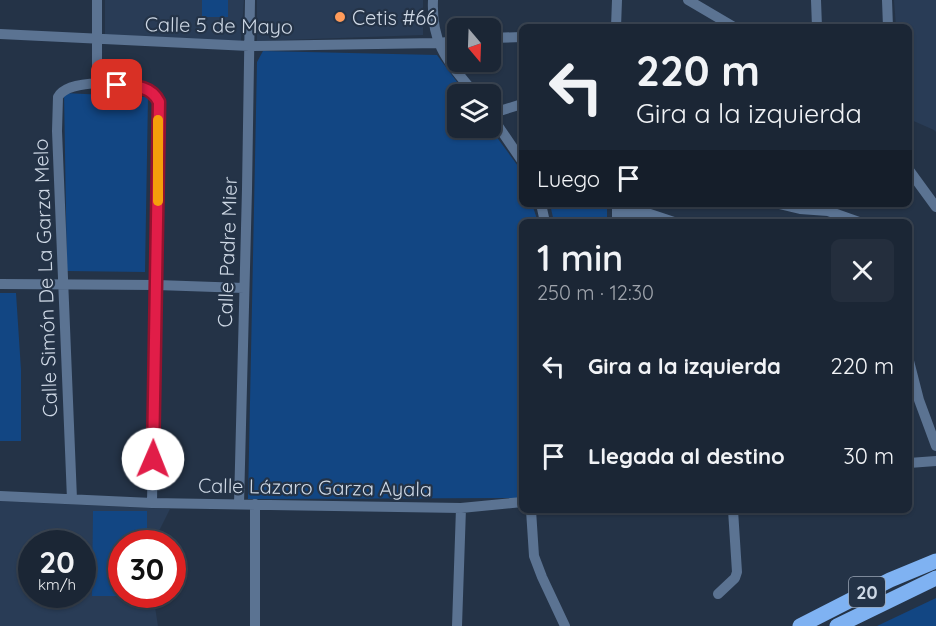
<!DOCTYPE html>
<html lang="es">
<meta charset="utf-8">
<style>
:root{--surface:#1b2635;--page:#242e3d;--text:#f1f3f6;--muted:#a0a5ad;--line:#394350}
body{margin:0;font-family:Quicksand,sans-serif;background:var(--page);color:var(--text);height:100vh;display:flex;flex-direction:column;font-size:22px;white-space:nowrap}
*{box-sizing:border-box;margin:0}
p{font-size:20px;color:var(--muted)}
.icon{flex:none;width:33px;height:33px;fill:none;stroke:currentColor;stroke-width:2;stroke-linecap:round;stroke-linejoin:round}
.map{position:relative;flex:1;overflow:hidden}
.side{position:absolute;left:519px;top:219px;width:393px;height:294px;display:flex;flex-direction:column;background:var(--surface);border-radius:9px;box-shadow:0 2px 4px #0004,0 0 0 2px var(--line)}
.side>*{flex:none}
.guide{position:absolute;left:519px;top:24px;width:393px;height:183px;border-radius:9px;box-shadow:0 2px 4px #0004,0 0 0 2px var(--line);background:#1b2635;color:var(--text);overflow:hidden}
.needle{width:39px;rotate:161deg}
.buttons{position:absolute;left:447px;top:18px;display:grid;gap:12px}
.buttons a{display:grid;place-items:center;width:54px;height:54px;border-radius:9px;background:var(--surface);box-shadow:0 2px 4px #0004,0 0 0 2px var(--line);font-size:30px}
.speed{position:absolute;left:18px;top:530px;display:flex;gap:12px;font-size:30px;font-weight:700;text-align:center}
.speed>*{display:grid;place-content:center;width:78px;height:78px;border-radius:50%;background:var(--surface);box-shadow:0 2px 4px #0004,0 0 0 2px var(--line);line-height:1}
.speed small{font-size:15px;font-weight:400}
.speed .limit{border:9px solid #d22;background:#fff;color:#111}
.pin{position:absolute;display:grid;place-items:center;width:51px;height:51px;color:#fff;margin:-26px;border-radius:12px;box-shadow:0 3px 9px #0006}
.me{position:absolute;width:66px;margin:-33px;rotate:1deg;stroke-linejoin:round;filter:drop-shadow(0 0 4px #0008)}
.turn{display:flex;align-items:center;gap:21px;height:126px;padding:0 18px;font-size:27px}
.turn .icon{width:78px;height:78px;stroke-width:2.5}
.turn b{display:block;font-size:42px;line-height:51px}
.then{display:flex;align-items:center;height:57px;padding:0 18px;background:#0003;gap:12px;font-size:22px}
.round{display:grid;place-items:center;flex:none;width:63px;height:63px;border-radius:9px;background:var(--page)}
.overview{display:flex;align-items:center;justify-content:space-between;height:102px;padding:0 18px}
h1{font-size:36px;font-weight:600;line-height:45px}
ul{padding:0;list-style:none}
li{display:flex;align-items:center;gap:18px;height:90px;padding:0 18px}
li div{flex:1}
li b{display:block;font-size:22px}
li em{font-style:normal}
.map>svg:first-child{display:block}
.built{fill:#293c56;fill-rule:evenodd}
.green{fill:#124683}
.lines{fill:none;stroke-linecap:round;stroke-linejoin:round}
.minor{stroke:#5b7392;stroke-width:10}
.primary{stroke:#7fb2f2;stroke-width:15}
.route-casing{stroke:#92132f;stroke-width:15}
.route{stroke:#e11d48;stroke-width:10}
.slow{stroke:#f59e0b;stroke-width:10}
.poi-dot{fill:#ff9b5a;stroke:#243347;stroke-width:2}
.labels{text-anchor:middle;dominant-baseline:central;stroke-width:4.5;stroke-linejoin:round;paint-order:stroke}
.shield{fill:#243347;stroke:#9ba6b6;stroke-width:1.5}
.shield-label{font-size:18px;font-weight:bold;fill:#ced8e5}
.poi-label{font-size:20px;fill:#ced8e5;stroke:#243347;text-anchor:start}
.street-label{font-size:20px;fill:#ced8e5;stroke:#243347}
</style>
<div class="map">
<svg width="936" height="626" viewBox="0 0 936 626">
<rect width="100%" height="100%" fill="#243347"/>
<path class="built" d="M 105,0 L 244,0 L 241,41 L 105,37 Z
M 257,0 L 423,0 L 423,35 L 257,41 Z
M 894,0 L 936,0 L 936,132 L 934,130 L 909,119 L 909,27 L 896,27 Z
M 0,501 L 170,509 L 153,543 L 122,543 L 122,594 L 153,594 L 158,626 L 0,626 ZM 32,543 L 82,543 L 82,594 L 32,594 Z"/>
<path class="green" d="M 202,0 L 228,0 L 228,17 L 202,17 Z
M 263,51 L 437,55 L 466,94 L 458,94 L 458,128 L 490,128 L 521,170 L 522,204 L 532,204 L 538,222 L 522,222 L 522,492 L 520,498 L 248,499 L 257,62 Z
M 64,93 L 148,97 L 145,272 L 67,271 Z
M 550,204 L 607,204 L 607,222 L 554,222 Z
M 0,293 L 16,293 L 21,370 L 21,441 L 0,441 Z
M 93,511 L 147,511 L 147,543 L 122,543 L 122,594 L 146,594 L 146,596 L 92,596 Z
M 936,598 L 936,626 L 877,626 Z"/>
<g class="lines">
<path class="minor" d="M 433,0 C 431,45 448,61 475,94
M 688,0 L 734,27
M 816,0 L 817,27
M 887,0 L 888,27
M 616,27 L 617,0
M 0,34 L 249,46 L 438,43 L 458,41
M 490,38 L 522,37
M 97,83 L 97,0
M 490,114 L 522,161
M 490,114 L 522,104
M 909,170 L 936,207
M 541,204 L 545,222
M 779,204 L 800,209 L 828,211 L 859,222
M 617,213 L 644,212 L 674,222
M 617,222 L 617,204
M 0,284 L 157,285 L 244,288
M 909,361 L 919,400 L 936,446
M 909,463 L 936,461
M 0,496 L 152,503 L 461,508 L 522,502
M 72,499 L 57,131 L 58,97 C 68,78 127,82 146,89 C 153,91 156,96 159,102 L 152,503
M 239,504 L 247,189 L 250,0
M 255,504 L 255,626
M 531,510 L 534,556 L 542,577 L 565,626
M 718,594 L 735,578 L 737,572 L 733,510
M 457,626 L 461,508"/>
<path class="primary" d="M 800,626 L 890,580 L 936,561
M 837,626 L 936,578"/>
</g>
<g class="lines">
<g class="route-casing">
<path id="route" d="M 117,85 C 133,86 151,85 159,102 L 153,459"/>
</g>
<use href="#route" class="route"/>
<path class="slow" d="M 158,201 L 158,120"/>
</g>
<circle class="poi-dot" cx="340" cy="17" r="6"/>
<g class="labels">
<rect class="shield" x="849" y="577" width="36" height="30" rx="4.5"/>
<g class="shield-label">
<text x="867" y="592">20</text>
</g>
<g class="poi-label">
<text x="352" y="17">Cetis #66</text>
</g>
<g class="street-label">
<text transform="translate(219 25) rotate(1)">Calle 5 de Mayo</text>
<text transform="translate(227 252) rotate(-88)">Calle Padre Mier</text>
<text transform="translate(45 278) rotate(-92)">Calle Simón De La Garza Melo</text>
<text transform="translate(315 487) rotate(1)">Calle Lázaro Garza Ayala</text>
</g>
</g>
</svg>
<div class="buttons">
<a><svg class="needle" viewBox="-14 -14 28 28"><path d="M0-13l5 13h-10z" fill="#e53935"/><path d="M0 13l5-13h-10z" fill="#a0a5ad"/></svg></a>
<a><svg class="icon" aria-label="layers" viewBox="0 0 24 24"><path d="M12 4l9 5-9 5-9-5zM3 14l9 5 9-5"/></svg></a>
</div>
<div class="speed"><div>20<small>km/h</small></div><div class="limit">30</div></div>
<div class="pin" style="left:117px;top:85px;background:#d93025"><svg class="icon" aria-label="arrive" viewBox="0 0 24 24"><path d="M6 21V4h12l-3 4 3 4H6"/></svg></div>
<svg class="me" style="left:153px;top:459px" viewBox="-20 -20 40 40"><circle r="19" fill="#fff"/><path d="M0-13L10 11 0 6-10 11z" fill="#e11d48"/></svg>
<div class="guide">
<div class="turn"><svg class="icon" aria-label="left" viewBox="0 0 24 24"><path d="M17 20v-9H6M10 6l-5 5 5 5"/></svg><div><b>220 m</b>Gira a la izquierda</div></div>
<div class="then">Luego<svg class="icon" aria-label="arrive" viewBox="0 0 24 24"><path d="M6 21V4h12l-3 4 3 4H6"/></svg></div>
</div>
<section class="side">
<div class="overview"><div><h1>1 min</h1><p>250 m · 12:30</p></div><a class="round"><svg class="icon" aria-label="close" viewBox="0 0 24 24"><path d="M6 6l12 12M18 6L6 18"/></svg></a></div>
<ul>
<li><svg class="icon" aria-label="left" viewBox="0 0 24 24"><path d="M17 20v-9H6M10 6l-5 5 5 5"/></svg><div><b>Gira a la izquierda</b></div><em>220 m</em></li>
<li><svg class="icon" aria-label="arrive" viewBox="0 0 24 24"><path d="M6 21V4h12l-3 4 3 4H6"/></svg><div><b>Llegada al destino</b></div><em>30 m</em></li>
</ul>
</section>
</div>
